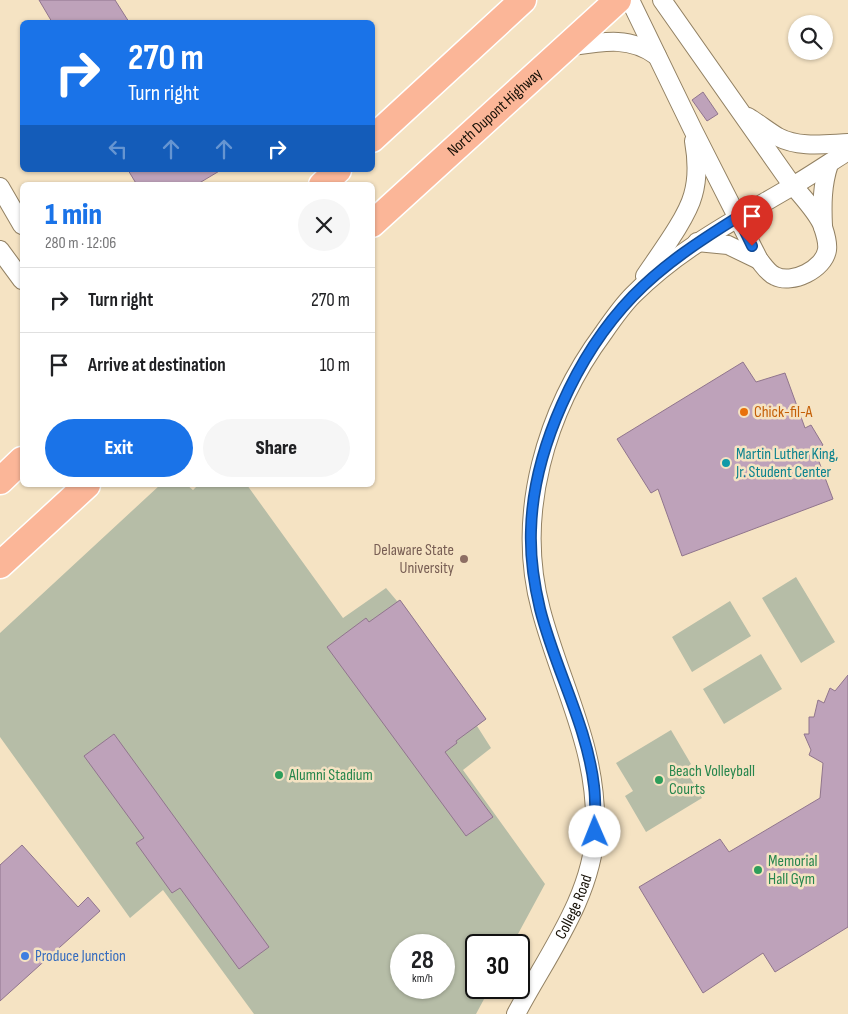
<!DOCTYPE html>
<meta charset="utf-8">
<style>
:root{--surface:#fff;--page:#f6f6f6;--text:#202124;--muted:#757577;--line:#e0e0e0;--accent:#1a73e8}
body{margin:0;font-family:"Sofia Sans Condensed",sans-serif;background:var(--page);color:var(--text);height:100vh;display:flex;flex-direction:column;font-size:19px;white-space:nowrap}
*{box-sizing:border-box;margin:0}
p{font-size:16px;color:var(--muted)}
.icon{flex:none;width:28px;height:28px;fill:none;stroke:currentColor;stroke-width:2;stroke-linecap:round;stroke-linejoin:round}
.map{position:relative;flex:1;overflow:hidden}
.panel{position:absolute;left:20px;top:182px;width:355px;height:305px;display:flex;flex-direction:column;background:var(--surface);border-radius:8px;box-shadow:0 1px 4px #0004}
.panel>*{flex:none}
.banner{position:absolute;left:20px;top:20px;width:355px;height:152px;border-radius:8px;box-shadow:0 1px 4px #0004;background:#1a73e8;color:#fff;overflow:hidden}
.buttons{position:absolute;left:788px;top:15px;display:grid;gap:10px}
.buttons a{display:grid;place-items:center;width:45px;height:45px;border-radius:50%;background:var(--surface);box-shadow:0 1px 4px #0004;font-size:25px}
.speed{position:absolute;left:390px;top:934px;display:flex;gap:10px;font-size:25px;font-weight:700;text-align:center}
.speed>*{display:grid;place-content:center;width:65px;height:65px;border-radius:50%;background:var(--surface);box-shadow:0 1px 4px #0004;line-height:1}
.speed small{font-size:12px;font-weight:400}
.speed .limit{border:2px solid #111;border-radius:8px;background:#fff;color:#111}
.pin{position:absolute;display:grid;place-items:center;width:42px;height:42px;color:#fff;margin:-51px -21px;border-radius:50% 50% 50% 0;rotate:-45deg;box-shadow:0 0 5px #0007}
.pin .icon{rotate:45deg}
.me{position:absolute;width:55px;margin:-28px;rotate:359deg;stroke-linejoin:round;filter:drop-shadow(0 0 4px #0008)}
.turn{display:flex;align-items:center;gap:18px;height:105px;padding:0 25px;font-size:22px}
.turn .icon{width:65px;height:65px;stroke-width:2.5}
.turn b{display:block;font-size:35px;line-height:42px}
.lanes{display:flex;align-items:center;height:48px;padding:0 25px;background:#0003;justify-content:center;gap:25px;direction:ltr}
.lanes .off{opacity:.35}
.round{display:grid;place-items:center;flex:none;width:52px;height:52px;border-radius:26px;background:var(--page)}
.summary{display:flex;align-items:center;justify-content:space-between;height:85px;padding:0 25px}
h1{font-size:30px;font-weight:800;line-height:38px;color:var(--accent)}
.button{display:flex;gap:10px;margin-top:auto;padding:10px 25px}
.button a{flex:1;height:58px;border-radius:30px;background:var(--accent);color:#fff;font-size:20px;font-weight:800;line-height:58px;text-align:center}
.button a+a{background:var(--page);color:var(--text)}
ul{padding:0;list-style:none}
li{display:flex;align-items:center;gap:15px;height:65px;padding:0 25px;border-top:1px solid var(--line)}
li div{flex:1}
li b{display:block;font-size:19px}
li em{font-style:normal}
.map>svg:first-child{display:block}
.green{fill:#b6bda7;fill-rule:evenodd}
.building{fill:#bea2ba;stroke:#90758d}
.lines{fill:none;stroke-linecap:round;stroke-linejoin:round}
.minor-casing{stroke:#928163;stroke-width:20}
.highway-casing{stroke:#fff;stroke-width:29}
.minor{stroke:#fff;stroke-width:18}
.highway{stroke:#fbb698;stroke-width:26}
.route-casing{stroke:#114b97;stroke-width:12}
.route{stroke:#1a73e8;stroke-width:9}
.food-dot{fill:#e8710a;stroke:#f5e3c3;stroke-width:2}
.culture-dot{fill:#0f9aa8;stroke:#f5e3c3;stroke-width:2}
.education-dot{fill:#8d6e63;stroke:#f5e3c3;stroke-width:2}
.leisure-dot{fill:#2e9e5b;stroke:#f5e3c3;stroke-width:2}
.shop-dot{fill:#3f7fe0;stroke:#f5e3c3;stroke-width:2}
.labels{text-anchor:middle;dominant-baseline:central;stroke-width:5;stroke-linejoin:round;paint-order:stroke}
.street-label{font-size:16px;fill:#140e04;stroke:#f5e3c3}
.food-label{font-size:16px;fill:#c56008;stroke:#f5e3c3;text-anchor:start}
.culture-label{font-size:16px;fill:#0d838f;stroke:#f5e3c3;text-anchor:start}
.education-label{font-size:16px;fill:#785e54;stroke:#f5e3c3;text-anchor:end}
.leisure-label{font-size:16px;fill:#27864d;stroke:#f5e3c3;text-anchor:start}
.shop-label{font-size:16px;fill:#366cbe;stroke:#f5e3c3;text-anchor:start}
</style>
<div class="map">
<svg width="848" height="1014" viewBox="0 0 848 1014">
<rect width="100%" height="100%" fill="#f5e3c3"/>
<path class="green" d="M 160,485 L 187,485 L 193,490 L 198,485 L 247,485 L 343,618 L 386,588 L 397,601 L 400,600 L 486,719 L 477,726 L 491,748 L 463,770 L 545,884 L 512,945 L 476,945 L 476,988 L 490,988 L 476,1014 L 254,1014 L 163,890 L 130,918 L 0,737 L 0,633 ZM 401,945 L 444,945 L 444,988 L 401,988 Z
M 796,577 L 835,642 L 801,663 L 762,598 Z
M 730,601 L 751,636 L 692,672 L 672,637 Z
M 761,654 L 782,689 L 724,724 L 703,689 Z
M 671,730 L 691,764 L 685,769 L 702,798 L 646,832 L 625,796 L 633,791 L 616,763 Z"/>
<path class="building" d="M 39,0 L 115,0 L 129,22 L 52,22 Z
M 703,92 L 718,114 L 707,121 L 692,100 Z
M 128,170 L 221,170 L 196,185 L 137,185 Z
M 743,362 L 756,382 L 785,373 L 805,428 L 811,425 L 823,445 L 815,451 L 833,499 L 682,556 L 658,489 L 651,493 L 617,439 Z
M 400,600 L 486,719 L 456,741 L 457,743 L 445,752 L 493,817 L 466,836 L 327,647 L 366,618 L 369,622 Z
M 848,675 L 848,927 L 775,972 L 763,953 L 703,993 L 639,887 L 720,839 L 729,852 L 820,798 L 823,763 L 809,755 L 811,750 L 804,734 L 809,734 L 809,717 L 814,717 L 818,700 L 824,703 L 830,688 L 835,691 Z
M 114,734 L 269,947 L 239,969 L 180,888 L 172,893 L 136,843 L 144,838 L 84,756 Z
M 22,845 L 78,907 L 88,897 L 100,911 L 0,1001 L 0,865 Z"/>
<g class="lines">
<g class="minor-casing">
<g id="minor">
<path d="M 630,0 L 693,130 L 759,260 C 764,266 768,273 775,276 C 792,285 824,269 827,250 C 828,244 825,233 823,227 C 818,211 795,190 785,175 C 744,117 703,59 662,0"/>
<path d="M 567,47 C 600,42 629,35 657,56"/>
<path d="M 748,117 C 758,123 768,131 778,137 C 799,148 825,144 848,143"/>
<path d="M 0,187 L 22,225"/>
<path d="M 823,227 C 822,204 822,185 829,164"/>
<path d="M 697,242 L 728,245 L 759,260"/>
<path d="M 0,250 L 22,280"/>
<path d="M 645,276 C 659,255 687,218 693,195 C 698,178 697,158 694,141"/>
<path id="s1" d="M 516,1014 C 546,957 593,896 595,830 C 598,748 561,686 541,610 C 515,514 546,410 604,332 C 613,319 622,306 633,295 C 680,248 735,220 791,187 C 810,176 829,163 848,151"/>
</g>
</g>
<g class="highway-casing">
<g id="highway">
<path d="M 372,139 L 523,0"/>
<path d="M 322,185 L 338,170"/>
<path id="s2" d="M 372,224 L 618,0"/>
<path d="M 0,481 L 22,460"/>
<path d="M 0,565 L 87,485"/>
</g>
</g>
<use href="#minor" class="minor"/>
<use href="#highway" class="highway"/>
</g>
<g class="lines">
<g class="route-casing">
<path id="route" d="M 595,832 C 595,817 596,801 594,786 C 587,725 555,669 540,609 C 534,584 530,557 531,530 C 533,450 577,354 633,296 C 664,264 701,240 738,217 L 752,246"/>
</g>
<use href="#route" class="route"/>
</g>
<circle class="food-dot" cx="744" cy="412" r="5"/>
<circle class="culture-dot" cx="726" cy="463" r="5"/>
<circle class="education-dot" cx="464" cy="559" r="5"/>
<g class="leisure-dot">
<circle cx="279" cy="775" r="5"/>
<circle cx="659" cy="780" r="5"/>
<circle cx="758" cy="870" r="5"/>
</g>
<circle class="shop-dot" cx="25" cy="956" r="5"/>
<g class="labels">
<g class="street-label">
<text stroke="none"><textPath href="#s2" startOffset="166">North Dupont Highway</textPath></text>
<text stroke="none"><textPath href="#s1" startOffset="122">College Road</textPath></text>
</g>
<g class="food-label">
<text x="754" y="412">Chick-fil-A</text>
</g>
<g class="culture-label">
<text x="736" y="454">Martin Luther King,<tspan x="736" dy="18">Jr. Student Center</tspan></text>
</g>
<g class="education-label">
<text x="454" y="550">Delaware State<tspan x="454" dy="18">University</tspan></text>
</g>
<g class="leisure-label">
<text x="669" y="771">Beach Volleyball<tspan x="669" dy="18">Courts</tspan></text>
<text x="289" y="775">Alumni Stadium</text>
<text x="768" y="861">Memorial<tspan x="768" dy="18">Hall Gym</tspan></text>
</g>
<g class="shop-label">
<text x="35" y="956">Produce Junction</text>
</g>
</g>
</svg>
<div class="buttons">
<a><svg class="icon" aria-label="search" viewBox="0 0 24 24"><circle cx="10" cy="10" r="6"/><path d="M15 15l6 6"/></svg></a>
</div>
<div class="speed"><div>28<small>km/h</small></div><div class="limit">30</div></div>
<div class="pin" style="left:752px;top:246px;background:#d93025"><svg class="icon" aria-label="arrive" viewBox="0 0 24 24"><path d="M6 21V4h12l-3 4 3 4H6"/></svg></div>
<svg class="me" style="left:595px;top:832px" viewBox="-20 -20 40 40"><circle r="19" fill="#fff"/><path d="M0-13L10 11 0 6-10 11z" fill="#1a73e8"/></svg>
<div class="banner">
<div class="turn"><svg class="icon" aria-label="right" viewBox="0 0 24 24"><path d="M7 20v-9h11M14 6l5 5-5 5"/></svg><div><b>270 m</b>Turn right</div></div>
<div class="lanes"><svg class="icon off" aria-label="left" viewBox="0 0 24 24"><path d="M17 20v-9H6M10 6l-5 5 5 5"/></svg><svg class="icon off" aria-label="ahead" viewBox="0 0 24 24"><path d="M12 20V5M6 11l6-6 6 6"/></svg><svg class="icon off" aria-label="ahead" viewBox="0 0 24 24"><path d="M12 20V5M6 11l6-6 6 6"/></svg><svg class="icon" aria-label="right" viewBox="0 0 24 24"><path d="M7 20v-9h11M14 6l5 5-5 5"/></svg></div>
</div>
<section class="panel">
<div class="summary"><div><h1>1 min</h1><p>280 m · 12:06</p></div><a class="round"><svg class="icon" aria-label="close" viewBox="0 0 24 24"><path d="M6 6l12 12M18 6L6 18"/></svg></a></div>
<ul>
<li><svg class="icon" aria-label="right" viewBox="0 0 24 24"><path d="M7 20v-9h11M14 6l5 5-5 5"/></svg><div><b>Turn right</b></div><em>270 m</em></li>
<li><svg class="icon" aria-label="arrive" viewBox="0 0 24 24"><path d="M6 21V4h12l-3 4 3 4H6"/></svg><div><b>Arrive at destination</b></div><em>10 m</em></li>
</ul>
<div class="button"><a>Exit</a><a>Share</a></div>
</section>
</div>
